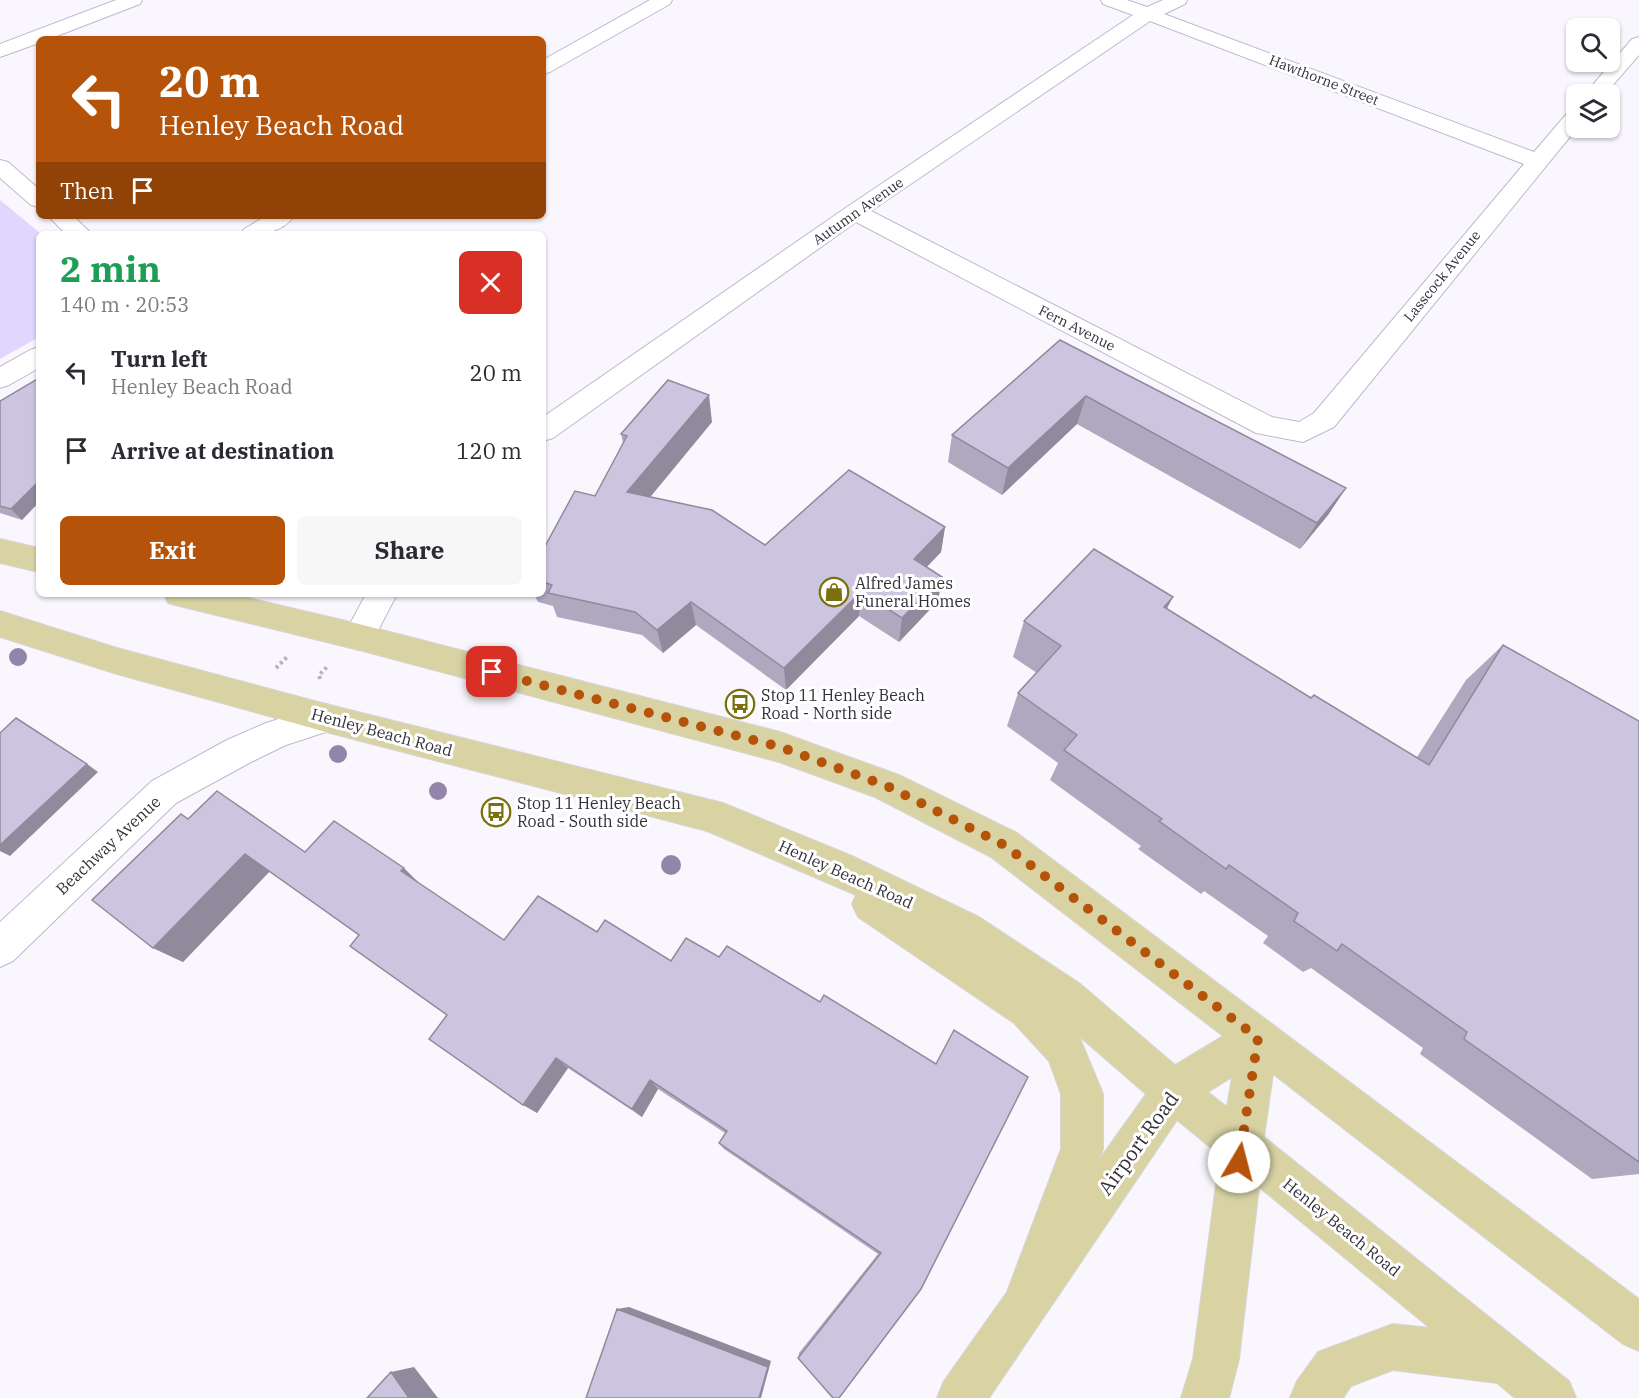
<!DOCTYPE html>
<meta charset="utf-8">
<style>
:root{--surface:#fff;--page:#f7f7f7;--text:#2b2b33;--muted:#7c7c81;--accent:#b45309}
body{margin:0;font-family:"IBM Plex Serif",serif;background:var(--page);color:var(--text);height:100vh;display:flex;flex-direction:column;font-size:22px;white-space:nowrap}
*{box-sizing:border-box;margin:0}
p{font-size:20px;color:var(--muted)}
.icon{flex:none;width:33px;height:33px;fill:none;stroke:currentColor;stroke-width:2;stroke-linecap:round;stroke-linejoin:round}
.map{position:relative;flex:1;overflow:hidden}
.panel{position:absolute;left:36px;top:231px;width:510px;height:366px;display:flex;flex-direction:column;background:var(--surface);border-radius:9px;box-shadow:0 2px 4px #0004}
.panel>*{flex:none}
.banner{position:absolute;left:36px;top:36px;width:510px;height:183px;border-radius:9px;box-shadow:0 2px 4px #0004;background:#b45309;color:#fff;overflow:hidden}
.fabs{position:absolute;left:1566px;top:18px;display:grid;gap:12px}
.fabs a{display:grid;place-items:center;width:54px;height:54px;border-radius:9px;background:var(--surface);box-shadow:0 2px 4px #0004;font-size:30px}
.pin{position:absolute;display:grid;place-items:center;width:51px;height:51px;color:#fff;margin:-26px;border-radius:12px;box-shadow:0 3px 9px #0006}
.me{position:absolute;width:66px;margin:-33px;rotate:8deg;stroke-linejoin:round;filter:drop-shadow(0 0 4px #0008)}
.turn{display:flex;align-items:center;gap:21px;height:126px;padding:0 24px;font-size:27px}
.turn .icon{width:78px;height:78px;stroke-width:2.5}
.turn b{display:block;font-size:42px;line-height:51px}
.then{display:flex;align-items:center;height:57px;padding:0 24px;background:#0003;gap:12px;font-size:22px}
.round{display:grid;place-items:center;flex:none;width:63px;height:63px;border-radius:9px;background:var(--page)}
.headline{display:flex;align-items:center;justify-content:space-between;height:102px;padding:0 24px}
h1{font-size:36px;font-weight:800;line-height:45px;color:#1e9e55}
.primary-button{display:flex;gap:12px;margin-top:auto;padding:12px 24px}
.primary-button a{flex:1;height:69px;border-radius:9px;background:var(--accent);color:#fff;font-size:24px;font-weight:800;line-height:69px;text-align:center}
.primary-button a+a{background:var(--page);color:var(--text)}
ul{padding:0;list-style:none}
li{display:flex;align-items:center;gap:18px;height:78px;padding:0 24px}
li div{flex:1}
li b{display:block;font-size:22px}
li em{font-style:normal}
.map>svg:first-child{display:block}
.green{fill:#e1d6fd}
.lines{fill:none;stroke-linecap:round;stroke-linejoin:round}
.minor-casing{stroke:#beb8d1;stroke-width:2}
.major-casing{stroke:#d6d6d8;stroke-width:2}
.path{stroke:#b6b3bb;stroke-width:4;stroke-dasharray:3 3;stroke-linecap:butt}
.minor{fill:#fff;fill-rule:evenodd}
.major{fill:#d9d3a4;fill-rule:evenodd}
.tree{fill:#9385aa}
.wall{fill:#afa9c0}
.shaded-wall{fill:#8f8a9c}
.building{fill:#ccc5df;stroke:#8f8a9c;stroke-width:1.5}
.route{stroke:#b45309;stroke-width:10;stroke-dasharray:0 18}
.labels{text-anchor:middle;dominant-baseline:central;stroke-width:6;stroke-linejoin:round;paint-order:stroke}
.far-street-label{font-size:14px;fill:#33303a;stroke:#fff}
.poi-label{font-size:16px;fill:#33303a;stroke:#fff;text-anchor:start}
.street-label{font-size:16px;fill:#33303a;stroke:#fff}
.near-street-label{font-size:20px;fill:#33303a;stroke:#fff}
</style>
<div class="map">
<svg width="1639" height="1398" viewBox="0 0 1639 1398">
<rect width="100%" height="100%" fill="#f9f7fd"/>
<path class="green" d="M 0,200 L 41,234 L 39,234 L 39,337 L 0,359 Z"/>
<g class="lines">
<g class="minor-casing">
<path id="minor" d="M 116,0 L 142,0 L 140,4 L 49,39 L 39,39 L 39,43 L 0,57 L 0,44 Z
M 650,0 L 672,0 L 670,4 L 550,72 L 543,74 L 543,60 Z
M 1101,0 L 1127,0 L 1147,7 L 1163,0 L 1187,0 L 1185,4 L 1164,14 L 1534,152 L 1569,111 L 1576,109 L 1577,128 L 1334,427 L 1303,442 L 1256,433 L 856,222 L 553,438 L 543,441 L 543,417 L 847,207 L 1133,15 L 1103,4 ZM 1150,21 L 1524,164 L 1314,413 L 1299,422 L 1272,417 L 871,211 Z
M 1639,37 L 1639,55 L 1605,94 L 1585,94 L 1632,39 Z
M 0,160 L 8,162 L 39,189 L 39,207 L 31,205 L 0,178 Z
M 48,216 L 73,216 L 92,234 L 66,234 Z
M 266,216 L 294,216 C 282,234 260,234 240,234 L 244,229 Z
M 39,347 L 39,368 L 9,385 L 0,388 L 0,367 L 30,350 Z
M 366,594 L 397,594 L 370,646 L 359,650 L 348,646 L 343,637 Z
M 326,704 L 338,708 L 343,718 L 338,728 L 286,745 L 251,762 L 176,803 L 13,961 L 0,967 L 0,922 L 152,781 L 227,740 L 266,723 Z"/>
</g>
<g class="major-casing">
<path id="major" d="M 0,539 L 39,548 L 39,572 L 0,563 Z
M 164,594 L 232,594 L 359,624 L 780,732 L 899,775 L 1017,833 L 1639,1299 L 1639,1351 L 1623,1344 L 1273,1074 L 1264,1137 L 1569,1381 L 1576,1398 L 1515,1398 L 1497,1383 L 1393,1370 L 1351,1386 L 1343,1398 L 1290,1398 L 1297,1381 L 1318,1352 L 1393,1324 L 1430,1328 L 1259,1187 L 1239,1359 L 1229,1398 L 1181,1398 L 1193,1359 L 1220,1155 L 1177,1120 L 989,1398 L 937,1398 L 944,1381 L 1007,1292 L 1061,1149 L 1061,1094 L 1049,1061 L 1014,1023 L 858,917 L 852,904 L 856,895 L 707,831 L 326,732 L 117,674 L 0,637 L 0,611 L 117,648 L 326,704 L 723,803 L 852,856 L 979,917 L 1079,983 L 1175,1065 L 1223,1036 L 991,857 L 875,797 L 779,762 L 359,650 L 179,606 L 168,603 ZM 1079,1036 L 1146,1094 L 1099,1160 L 1103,1149 L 1103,1094 ZM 1232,1077 L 1227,1107 L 1208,1092 Z"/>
</g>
<path class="path" d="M 276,668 L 288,656
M 320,679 L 319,675 L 328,666"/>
<use href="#minor" class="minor"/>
<use href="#major" class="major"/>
</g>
<g class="tree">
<circle cx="18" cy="657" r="9"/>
<circle cx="338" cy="754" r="9"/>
<circle cx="438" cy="791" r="9"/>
<circle cx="671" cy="865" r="10"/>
</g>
<path class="wall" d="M 1060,340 L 1346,488 L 1328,515 L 1300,549 L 1077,424 L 1002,495 L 948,462 L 952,435 Z
M 39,378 L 39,502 L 22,520 L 0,513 L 0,401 Z
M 712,422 L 650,497 L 765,545 L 945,527 L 941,552 L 927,567 L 942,577 L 938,601 L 899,642 L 859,616 L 786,690 L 696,625 L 663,653 L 642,635 L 557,617 L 553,606 L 538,602 L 534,594 L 543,594 L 543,550 L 595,496 L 623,443 L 621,434 Z
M 1166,609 L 1311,698 L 1417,757 L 1466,680 L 1503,645 L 1639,721 L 1639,1174 L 1592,1179 L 1420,1054 L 1423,1048 L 1311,968 L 1303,972 L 1263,943 L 1268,936 L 1204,891 L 1201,894 L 1138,849 L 1141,846 L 1050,780 L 1058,763 L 1007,726 L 1018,693 L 1037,673 L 1013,657 L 1024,621 Z
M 188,819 L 420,884 L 504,940 L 597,932 L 671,961 L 719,957 L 820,1002 L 936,1064 L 1028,1077 L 798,1358 L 799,1353 L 878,1254 L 724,1149 L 719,1143 L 725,1133 L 658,1089 L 642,1117 L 568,1068 L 537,1113 L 447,1015 L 359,935 L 270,871 L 183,962 L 153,948 Z"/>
<path class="shaded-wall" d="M 709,395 L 712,422 L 633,518 L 627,492 Z
M 1086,396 L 1077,424 L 1002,495 L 1008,468 Z
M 39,481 L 39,502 L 22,520 L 11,509 Z
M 1346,488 L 1328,515 L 1300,549 L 1317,523 Z
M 945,527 L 941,552 L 911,583 L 914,559 Z
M 942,577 L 938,601 L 899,642 L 902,618 Z
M 861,592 L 859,616 L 786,690 L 784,668 Z
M 1173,597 L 1154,633 L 1164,607 Z
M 691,602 L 696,625 L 663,653 L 657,630 Z
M 87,764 L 98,772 L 10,856 L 0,851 L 0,845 Z
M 245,854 L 270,871 L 183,962 L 153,948 Z
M 404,868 L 421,885 L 401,871 Z
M 556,1058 L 568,1068 L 537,1113 L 523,1105 Z
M 650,1080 L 658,1089 L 642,1117 L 632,1109 Z
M 629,1307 L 771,1361 L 761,1398 L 759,1398 L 617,1309 Z
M 414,1367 L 438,1398 L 409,1398 L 391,1372 Z"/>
<path class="building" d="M 1060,340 L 1346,488 L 1317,523 L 1086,396 L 1008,468 L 952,435 Z
M 39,378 L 39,481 L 11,509 L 0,506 L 0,401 Z
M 668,380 L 709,395 L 627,492 L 712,510 L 765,545 L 849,470 L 945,527 L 914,559 L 942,577 L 902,618 L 861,592 L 784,668 L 691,602 L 657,630 L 635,612 L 548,593 L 552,585 L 543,582 L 543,550 L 575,491 L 595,496 L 627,436 L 621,434 Z
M 1094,549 L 1173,597 L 1164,607 L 1311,698 L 1314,695 L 1429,765 L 1503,645 L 1639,721 L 1639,1162 L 1464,1039 L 1467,1032 L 1342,944 L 1337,951 L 1294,921 L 1298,913 L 1229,865 L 1226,869 L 1159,821 L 1162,819 L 1064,750 L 1077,735 L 1018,693 L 1061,646 L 1024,621 Z
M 16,718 L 87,764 L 0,845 L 0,733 Z
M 217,791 L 305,852 L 334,821 L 404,868 L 401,871 L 504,940 L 538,896 L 597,932 L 605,920 L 671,961 L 686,938 L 719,957 L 727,946 L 820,1002 L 824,995 L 936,1064 L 954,1030 L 1028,1077 L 921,1289 L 839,1398 L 833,1398 L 798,1358 L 881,1253 L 719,1143 L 727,1131 L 650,1080 L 632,1109 L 556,1058 L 523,1105 L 429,1039 L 447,1015 L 350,946 L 359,935 L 245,854 L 153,948 L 92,900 L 181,814 L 188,819 Z
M 617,1309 L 768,1367 L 759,1398 L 586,1398 Z
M 391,1372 L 409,1398 L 367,1398 Z"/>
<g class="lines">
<path class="route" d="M 492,672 L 780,747 L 887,786 L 1004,845 L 1258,1038 L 1239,1162"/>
</g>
<defs>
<g id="shop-ring" transform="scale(1.5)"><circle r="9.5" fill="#fff" stroke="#7b6f0e" stroke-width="1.5"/><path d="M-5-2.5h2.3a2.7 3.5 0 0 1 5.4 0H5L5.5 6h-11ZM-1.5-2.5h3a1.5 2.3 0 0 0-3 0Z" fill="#7b6f0e"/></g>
<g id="bus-ring" transform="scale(1.5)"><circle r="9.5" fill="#fff" stroke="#7b6f0e" stroke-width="1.5"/><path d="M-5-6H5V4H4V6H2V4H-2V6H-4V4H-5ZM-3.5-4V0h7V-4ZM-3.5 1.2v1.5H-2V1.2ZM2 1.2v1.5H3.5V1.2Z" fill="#7b6f0e"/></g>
</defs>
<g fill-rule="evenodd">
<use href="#shop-ring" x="834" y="592"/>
<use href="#bus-ring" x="740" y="704"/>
<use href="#bus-ring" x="496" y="812"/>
</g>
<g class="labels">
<g class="far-street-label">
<text transform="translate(1324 80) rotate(21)">Hawthorne Street</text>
<text transform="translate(858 211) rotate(-35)">Autumn Avenue</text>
<text transform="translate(1442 276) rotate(-51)">Lasscock Avenue</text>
<text transform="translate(1077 328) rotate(27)">Fern Avenue</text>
</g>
<g class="poi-label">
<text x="855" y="583">Alfred James<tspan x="855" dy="18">Funeral Homes</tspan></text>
<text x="761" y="695">Stop 11 Henley Beach<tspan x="761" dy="18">Road - North side</tspan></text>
<text x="517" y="803">Stop 11 Henley Beach<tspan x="517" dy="18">Road - South side</tspan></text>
</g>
<g class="street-label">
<text transform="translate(382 732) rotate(15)">Henley Beach Road</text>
<text transform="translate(108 845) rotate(-43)">Beachway Avenue</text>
<text transform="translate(846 874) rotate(24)">Henley Beach Road</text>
<text transform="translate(1342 1227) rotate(39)">Henley Beach Road</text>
</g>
<g class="near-street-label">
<text transform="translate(1138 1143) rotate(-54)">Airport Road</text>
</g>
</g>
</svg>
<div class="fabs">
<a><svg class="icon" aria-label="search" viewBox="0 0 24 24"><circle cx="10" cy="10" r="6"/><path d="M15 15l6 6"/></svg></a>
<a><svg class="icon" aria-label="layers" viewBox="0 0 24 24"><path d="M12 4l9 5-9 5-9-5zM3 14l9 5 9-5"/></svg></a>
</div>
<div class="pin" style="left:492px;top:672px;background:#d93025"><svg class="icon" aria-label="arrive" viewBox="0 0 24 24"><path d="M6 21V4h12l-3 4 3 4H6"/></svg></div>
<svg class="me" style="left:1239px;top:1162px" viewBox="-20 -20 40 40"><circle r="19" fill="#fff"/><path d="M0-13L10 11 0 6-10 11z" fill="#b45309"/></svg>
<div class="banner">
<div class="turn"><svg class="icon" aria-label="left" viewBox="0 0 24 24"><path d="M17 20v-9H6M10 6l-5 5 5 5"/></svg><div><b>20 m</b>Henley Beach Road</div></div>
<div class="then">Then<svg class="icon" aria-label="arrive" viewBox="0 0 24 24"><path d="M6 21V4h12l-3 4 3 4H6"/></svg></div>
</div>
<section class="panel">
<div class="headline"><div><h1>2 min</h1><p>140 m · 20:53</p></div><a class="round" style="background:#d93025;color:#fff"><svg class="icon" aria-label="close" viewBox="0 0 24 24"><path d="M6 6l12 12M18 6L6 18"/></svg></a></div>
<ul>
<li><svg class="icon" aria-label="left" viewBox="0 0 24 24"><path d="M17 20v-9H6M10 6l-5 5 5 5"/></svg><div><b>Turn left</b><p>Henley Beach Road</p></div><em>20 m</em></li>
<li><svg class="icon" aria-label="arrive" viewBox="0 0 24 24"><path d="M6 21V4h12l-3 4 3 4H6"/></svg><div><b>Arrive at destination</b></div><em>120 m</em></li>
</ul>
<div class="primary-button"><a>Exit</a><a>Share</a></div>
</section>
</div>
